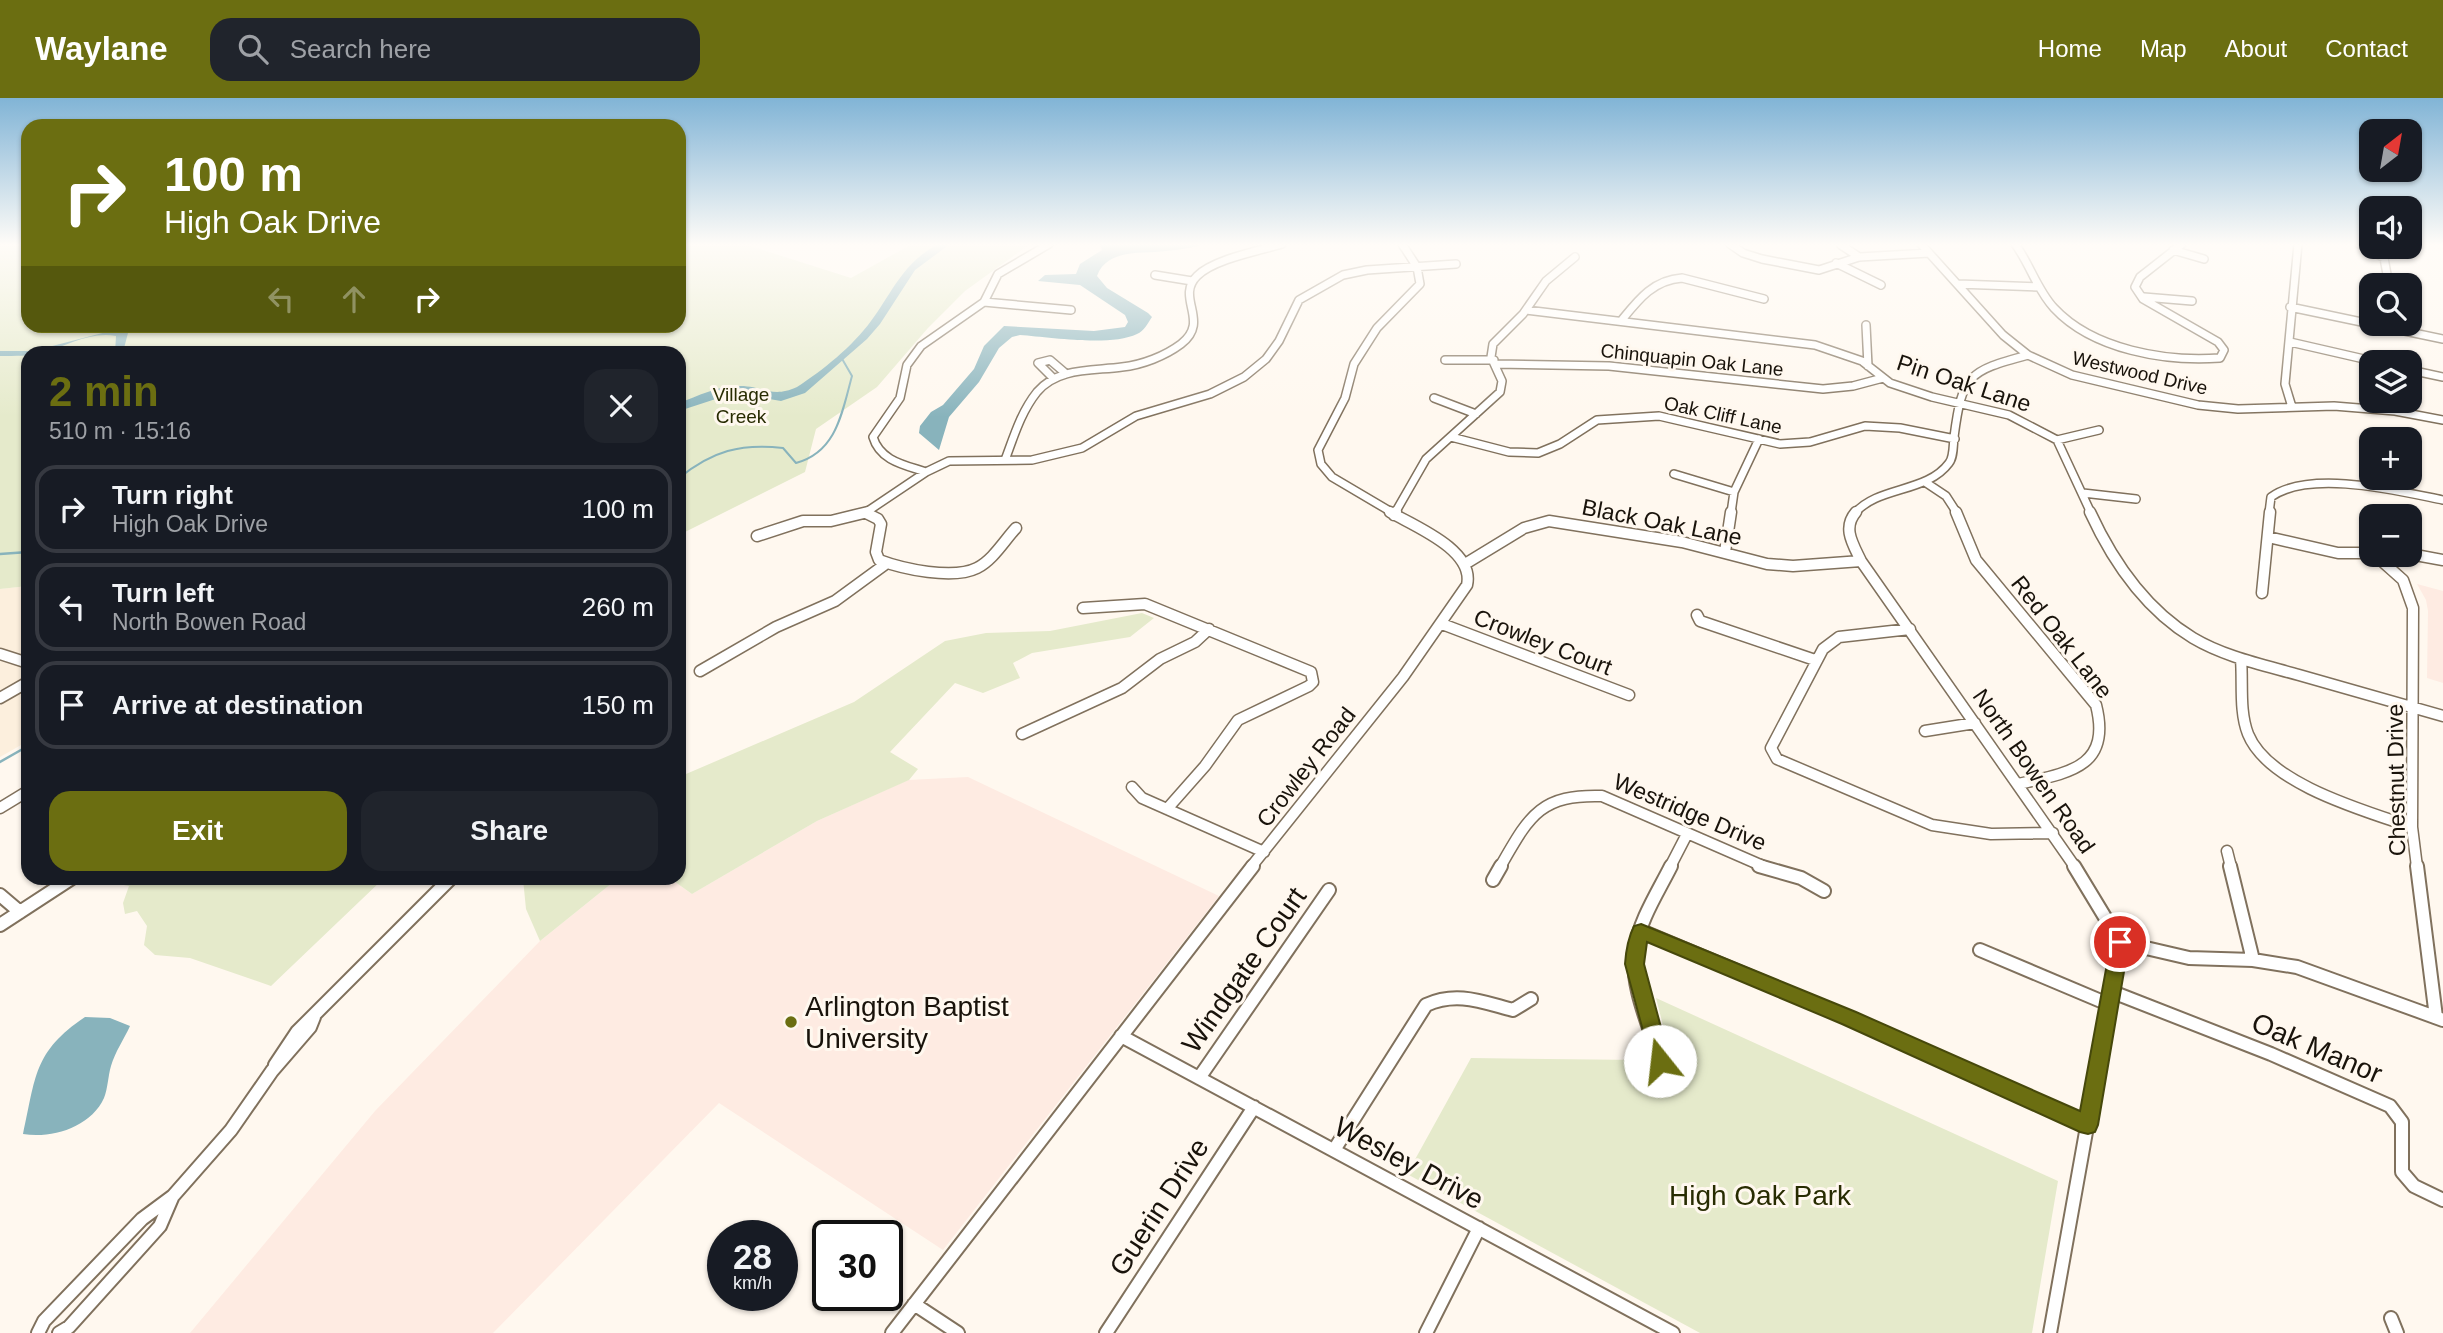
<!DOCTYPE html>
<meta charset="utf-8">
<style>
:root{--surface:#171b24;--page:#20242c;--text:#f1f3f6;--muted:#9ea1a6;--line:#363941;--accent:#6b6e11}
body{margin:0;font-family:Arial,sans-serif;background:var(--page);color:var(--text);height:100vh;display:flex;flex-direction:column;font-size:26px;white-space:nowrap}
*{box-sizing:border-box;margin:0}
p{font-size:23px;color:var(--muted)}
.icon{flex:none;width:38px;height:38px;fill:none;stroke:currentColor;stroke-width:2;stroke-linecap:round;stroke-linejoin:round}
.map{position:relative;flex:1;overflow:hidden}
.side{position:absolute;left:21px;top:248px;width:665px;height:539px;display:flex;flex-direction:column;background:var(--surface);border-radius:21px;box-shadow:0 2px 5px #0004}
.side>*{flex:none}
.top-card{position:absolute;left:21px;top:21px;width:665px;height:214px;border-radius:21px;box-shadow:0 2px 5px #0004;background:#6b6e11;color:#fff;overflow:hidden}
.needle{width:46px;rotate:31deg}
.fabs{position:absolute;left:2359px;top:21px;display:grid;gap:14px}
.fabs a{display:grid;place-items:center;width:63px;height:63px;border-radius:14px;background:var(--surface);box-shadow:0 2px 5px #0004;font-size:35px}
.speed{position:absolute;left:707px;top:1122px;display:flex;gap:14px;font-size:35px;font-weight:700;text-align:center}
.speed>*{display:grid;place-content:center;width:91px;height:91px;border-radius:50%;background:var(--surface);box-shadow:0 2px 5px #0004;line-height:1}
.speed small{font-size:18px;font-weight:400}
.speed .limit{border:4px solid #111;border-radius:10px;background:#fff;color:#111}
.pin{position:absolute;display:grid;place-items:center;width:60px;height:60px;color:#fff;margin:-30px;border:4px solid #fff;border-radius:50%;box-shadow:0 2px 7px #0007}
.me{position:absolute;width:77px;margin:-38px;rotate:344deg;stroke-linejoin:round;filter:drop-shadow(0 0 5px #0008)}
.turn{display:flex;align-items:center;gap:24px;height:147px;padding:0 28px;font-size:32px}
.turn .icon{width:91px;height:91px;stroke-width:2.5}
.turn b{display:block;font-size:49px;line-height:60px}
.lanes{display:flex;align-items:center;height:66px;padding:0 28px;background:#0003;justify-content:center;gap:35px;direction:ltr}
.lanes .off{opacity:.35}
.round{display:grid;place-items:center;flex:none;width:74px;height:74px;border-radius:21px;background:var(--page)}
.headline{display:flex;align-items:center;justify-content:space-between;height:119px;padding:0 28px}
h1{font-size:42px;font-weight:700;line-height:52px;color:var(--accent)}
.cta{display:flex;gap:14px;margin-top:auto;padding:14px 28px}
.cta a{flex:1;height:80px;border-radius:21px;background:var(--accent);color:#fff;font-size:28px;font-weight:700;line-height:80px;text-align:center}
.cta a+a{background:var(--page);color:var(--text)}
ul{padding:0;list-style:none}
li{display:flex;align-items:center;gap:21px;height:88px;margin:0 14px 10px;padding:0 14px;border:4px solid var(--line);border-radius:21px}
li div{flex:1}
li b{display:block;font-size:26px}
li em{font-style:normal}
header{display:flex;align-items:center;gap:42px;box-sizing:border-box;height:98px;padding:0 35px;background:var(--accent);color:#fff}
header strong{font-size:33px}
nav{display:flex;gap:38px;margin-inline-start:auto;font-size:24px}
.search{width:490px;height:63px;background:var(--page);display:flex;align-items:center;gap:18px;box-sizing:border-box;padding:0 24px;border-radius:21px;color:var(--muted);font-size:26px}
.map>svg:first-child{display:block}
.built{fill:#fcefdd}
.education{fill:#feebe2}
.green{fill:#e5eacb}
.water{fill:#88b3bc}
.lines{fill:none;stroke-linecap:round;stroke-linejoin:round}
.stream-far1{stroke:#88b3bc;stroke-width:2}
.stream{stroke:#88b3bc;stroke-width:2.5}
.river{fill:#88b3bc;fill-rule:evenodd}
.minor-far2-casing{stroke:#80715d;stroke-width:10}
.minor-far1-casing{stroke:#80715d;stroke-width:13}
.minor-casing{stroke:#80715d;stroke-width:16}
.minor-far2{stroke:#fff;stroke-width:7}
.minor-far1{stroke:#fff;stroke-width:10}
.minor{stroke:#fff;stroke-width:12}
.route{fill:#6b6e11;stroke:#46480b;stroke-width:2}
.poi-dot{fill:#6b6e11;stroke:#fff8ef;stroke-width:2.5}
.labels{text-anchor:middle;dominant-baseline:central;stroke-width:6;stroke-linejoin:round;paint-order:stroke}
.far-street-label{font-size:19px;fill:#19130b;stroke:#fff8ef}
.far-park-label{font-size:19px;fill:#282c02;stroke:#fff8ef}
.street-label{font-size:23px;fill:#19130b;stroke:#fff8ef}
.near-street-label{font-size:28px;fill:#19130b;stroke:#fff8ef}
.near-poi-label{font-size:28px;fill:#19130b;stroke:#fff8ef;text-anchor:start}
.near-park-label{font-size:28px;fill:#282c02;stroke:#fff8ef}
</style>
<header>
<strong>Waylane</strong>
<div class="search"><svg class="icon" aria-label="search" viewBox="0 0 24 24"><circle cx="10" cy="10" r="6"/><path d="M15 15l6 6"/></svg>Search here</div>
<nav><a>Home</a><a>Map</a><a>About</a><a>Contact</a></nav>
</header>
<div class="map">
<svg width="2443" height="1235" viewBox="0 0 2443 1235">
<rect width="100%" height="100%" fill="#fff8ef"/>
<path class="built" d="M 28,488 L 28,643 L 0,659 L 0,491 Z"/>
<path class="education" d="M 2417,486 L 2443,493 L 2443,585 L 2427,580 L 2428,513 L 2426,502 Z
M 968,679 L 1219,798 L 943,1152 L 719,1005 L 493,1235 L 190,1235 L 375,1013 L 540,843 L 617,781 L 671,781 L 692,796 L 817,723 L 908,682 Z"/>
<path class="green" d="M 0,146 L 28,146 L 28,228 L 679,228 L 679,146 L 744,146 L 851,180 L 912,146 L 1030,146 L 965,193 L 928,230 L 877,289 L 816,331 L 805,374 L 679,437 L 679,256 L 28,256 L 28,488 L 0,491 Z
M 1142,515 L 1154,520 L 1130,539 L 1032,555 L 1013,565 L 1020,580 L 983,595 L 955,585 L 890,654 L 918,671 L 909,682 L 817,723 L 692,796 L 671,781 L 679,780 L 679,679 L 854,604 L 945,543 L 986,535 L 1050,533 Z
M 126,781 L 126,780 L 383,781 L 271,888 L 190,860 L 155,857 L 144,847 L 147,828 L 137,813 L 125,816 L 123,805 L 129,788 L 118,786 Z
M 523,781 L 523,780 L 617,781 L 540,843 L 526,811 Z
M 1656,900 L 2058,1083 L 2032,1235 L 1700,1235 L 1407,1076 L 1471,960 L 1640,962 L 1658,983 L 1676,989 L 1686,977 L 1680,950 L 1666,939 Z"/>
<path class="water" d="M 1100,146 L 1211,146 C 1196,148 1181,152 1166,153 C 1143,156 1107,150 1097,178 L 1107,190 L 1148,215 L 1152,219 C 1148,225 1144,233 1137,236 C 1110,249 1049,239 1020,237 L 1012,239 L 999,250 L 979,284 L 949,319 L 939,352 L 919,335 L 920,328 L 931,314 L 943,307 L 974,271 L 984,248 L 1004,228 L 1094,233 L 1125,229 L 1128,224 L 1125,217 L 1080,187 L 1038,183 L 1045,177 L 1076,176 L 1080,166 L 1102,152 Z
M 114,232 L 128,235 L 123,254 L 125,255 L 115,255 L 116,238 C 91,233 66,248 42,255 C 28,258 16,258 0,258 L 0,253 L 33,253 Z
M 85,919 L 110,920 L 130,928 C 124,941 115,954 111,968 C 108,978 108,990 104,1000 C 91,1029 52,1041 23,1036 C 36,979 33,954 85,919 Z"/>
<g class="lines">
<path class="stream-far1" d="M 679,380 C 712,353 741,345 783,350 L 796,365 C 837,354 842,314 852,278 L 841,259"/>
<path class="stream" d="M 0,456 L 28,454
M 0,664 L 28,648"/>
<path class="river" d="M 938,146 L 950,146 L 915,172 L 880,226 L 867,241 L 805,295 L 781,303 L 734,295 L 679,313 L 679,305 C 698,298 717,288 738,288 C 762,287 771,301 797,289 C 822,273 853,248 871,223 C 894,192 902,166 938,146 Z"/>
<g class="minor-far2-casing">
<path id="minor-far2" d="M 1730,146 L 1743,155 L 1762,161 L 1819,172 L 1859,159 L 1929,155
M 1921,146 L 2003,237 L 2028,257 L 2072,277 L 2198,307 L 2238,311 L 2334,308 L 2395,313 L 2443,322
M 2015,146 C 2030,166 2037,192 2054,210 C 2093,252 2166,264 2220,260 L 2224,252 L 2218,244 L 2143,201 L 2135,189 L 2140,179 L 2182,146
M 2359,146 L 2384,160 L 2389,187
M 1841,147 L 1859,159
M 2173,152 L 2204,161
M 1836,165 L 1881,187
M 1155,177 L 1192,183
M 1958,186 L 2039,189
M 2144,199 L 2192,203
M 984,204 L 1071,212
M 2290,209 L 2443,241
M 1526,212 L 1815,247 L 1862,263 L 1890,285 L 1932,299 L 2009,317 L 2057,342 L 2091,415
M 1621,223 C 1638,202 1653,182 1682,180 L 1764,201
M 1866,227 L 1868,268
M 2290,244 L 2377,264
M 1445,262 L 1494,262
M 1495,266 L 1609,268 L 1823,291 L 1853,288 L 1883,280
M 2410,272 L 2443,279
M 1053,280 L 1038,265 L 1050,262 L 1064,274
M 1434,300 L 1476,316
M 2292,309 L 2285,286 L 2298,146
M 1451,339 L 1509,354 L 1538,355 L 1560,346 L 1597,322 L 1659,318 L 1780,346 L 1810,344 L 1865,328 L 1900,330 L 1955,341
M 2057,342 L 2099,332
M 1005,362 C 1014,338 1021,314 1037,294 C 1058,269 1093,273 1122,269 C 1142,267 1165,258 1181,246 C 1211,223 1175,200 1197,178 C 1214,161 1259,153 1282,146
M 926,374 C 905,367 880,363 873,339 L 900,300 L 907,267 L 921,248 L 984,204 L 998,176 L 1049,146
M 1674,376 L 1734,394
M 1925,384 L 1946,398 L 1957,415
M 2083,395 L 2136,401
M 865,415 L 926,374 L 949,363 L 1032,362 L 1082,350 L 1136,318 L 1210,296 L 1244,279 L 1266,261 L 1279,243 L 1299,202 L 1343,177 L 1367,172 L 1456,166
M 1393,415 L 1332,379 L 1321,366 L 1318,352 L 1345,300 L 1354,266 L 1377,230 L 1420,186 L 1417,169 L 1402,146
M 1395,415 L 1426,361 L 1500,294 L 1502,283 L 1491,259 L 1493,246 L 1523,216 L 1546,183 L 1575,159
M 1731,415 L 1734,394 L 1759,341
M 1855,415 C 1878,388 1927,395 1949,365 C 1954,359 1953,347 1954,339 C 1962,277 1968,273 2028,257
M 2269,415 L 2271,399 C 2310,371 2398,393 2443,402"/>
</g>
<g class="minor-far1-casing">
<path id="minor-far1" d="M 1856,414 C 1842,430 1853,446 1861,463 L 2075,769
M 1956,414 L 1976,462 L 2096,607 C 2112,670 2068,675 2018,686
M 2090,414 C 2113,464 2145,511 2193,540 C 2225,559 2264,567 2299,577 C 2347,591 2395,604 2443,618
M 866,415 L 878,421 L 881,426 L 876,454 L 879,462 C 903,471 953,482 977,470 C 993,462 1004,443 1016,430
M 1394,417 L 1396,414
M 757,438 L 803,423 L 831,423 L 868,414
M 2268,439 L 2338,455 L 2371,455
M 1725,454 L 1731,414
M 2410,456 L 2443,462
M 2375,457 L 2403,482 L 2413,510 L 2412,729 L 2417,769
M 1465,466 L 1524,430 L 1549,423 L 1682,444 L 1767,466 L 1793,468 L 1861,463
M 2262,495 L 2270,414
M 1083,510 L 1145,506 L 1311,574 L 1313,584 L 1309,588 L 1238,622 L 1205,668 L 1167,711
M 1697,517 L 1700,523 L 1815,562
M 1442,526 L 1629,597
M 1910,531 L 1839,539 L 1823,551 L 1771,650 L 1777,661 L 1932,727 L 1991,736 L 2053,735
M 0,556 L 28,565
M 2241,561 C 2243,585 2239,613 2248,636 C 2268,686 2365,713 2412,729
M 700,573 L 776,529 L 835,503 L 887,465
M 0,600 L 28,584
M 1925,633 L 1975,625
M 1022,636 L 1122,590 L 1160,561 L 1195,544 L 1209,531
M 1132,689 L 1142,700 L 1264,754
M 0,710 L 28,693
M 2227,753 L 2231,769
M 1251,769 L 1403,579 L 1467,487 C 1475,452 1414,428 1390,414
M 1500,769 C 1529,719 1539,696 1602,698 L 1765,769
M 1670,769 L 1686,738"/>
</g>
<g class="minor-casing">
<path id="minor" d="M 1759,768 L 1801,780 L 1824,793
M 2230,768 L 2253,862
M 2417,768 L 2436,919
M 1493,782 L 1501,768
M 0,797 L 20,814
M 0,827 L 72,780
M 1641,833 L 1849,920 L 2088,1027
M 2120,844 L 2189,860 L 2253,862 L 2297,869 L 2443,922
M 1980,852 L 2108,906
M 2110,893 L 2271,956 L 2390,1008 L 2402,1024 L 2402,1074 L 2414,1088 L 2443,1102
M 1121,938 L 1673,1235
M 1660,963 C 1650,929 1630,888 1635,852 C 1639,823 1658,794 1671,768
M 275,967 L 297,934 L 451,780
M 1199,980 L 1329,792
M 1334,1052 L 1426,907 C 1457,893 1482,904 1513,912 L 1531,901
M 914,1206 L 958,1235
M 2391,1220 L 2397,1235
M 38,1235 L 44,1223 L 142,1121 L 173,1098 L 231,1032 L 272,973 L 310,929 L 314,919
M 59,1235 L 69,1229 L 160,1128 L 172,1100
M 892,1235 L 1253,768
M 1106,1235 L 1254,1009
M 1426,1235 L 1479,1130
M 2050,1235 L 2120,844 L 2074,768"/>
</g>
<use href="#minor-far2" class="minor-far2"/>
<use href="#minor-far1" class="minor-far1"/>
<use href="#minor" class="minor"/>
</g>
<linearGradient id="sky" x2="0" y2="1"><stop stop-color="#81b4d6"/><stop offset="0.46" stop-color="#fffcf8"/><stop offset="1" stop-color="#fffcf8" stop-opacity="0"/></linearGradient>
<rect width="2443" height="319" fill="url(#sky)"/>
<path class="route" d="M 1641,826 L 1856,914 L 2080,1013 L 2111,844 L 2113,839 L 2120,837 L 2127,839 L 2129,844 L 2098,1027 L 2095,1034 L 2088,1036 L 2080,1034 L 1842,926 L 1647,844 L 1644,866 L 1670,963 L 1667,970 L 1660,972 L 1653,970 L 1625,866 C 1626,852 1628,840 1634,828 Z"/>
<circle class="poi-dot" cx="791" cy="924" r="7"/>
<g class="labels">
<g class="far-street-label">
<text transform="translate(1692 262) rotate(6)">Chinquapin Oak Lane</text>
<text transform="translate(2140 275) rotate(13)">Westwood Drive</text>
<text transform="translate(1723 317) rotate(12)">Oak Cliff Lane</text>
</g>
<g class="far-park-label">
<text x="741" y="296">Village<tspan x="741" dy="22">Creek</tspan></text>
</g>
<g class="street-label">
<text transform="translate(1964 285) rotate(18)">Pin Oak Lane</text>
<text transform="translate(1662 424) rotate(11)">Black Oak Lane</text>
<text transform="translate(2062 539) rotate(52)">Red Oak Lane</text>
<text transform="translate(1543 544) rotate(21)">Crowley Court</text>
<text transform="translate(1306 669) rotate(-52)">Crowley Road</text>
<text transform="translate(2034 673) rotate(55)">North Bowen Road</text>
<text transform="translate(2396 682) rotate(-91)">Chestnut Drive</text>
<text transform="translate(1690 714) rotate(23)">Westridge Drive</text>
</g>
<g class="near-street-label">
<text transform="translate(1244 872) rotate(-55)">Windgate Court</text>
<text transform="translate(2317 950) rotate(23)">Oak Manor</text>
<text transform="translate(1409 1065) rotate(28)">Wesley Drive</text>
<text transform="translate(1159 1109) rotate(-57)">Guerin Drive</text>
</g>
<g class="near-poi-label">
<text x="805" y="908">Arlington Baptist<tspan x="805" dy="32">University</tspan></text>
</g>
<g class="near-park-label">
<text x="1760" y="1097">High Oak Park</text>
</g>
</g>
</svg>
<div class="fabs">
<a><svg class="needle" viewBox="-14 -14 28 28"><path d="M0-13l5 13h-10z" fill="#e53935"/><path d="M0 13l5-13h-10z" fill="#9ea1a6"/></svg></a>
<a><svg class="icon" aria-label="sound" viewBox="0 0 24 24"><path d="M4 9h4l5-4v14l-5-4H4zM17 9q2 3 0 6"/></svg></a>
<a><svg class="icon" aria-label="search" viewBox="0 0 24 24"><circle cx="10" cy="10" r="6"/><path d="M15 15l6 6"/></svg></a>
<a><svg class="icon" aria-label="layers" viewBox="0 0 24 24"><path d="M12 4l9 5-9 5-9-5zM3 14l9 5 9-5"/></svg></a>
<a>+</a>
<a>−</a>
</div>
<div class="speed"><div>28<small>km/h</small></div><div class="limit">30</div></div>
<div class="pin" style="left:2120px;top:844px;background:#d93025"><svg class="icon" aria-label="arrive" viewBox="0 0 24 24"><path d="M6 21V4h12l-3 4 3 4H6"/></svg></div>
<svg class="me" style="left:1660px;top:963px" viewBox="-20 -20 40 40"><circle r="19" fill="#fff"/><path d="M0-13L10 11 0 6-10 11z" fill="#6b6e11"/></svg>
<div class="top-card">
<div class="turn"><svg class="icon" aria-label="right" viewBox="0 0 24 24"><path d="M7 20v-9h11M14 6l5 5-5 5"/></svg><div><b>100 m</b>High Oak Drive</div></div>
<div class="lanes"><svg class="icon off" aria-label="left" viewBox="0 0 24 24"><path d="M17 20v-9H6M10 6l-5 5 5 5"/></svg><svg class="icon off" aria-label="ahead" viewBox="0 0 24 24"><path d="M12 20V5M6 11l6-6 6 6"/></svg><svg class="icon" aria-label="right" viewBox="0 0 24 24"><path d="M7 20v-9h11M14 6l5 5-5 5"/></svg></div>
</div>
<section class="side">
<div class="headline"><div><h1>2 min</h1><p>510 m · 15:16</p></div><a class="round"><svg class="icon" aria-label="close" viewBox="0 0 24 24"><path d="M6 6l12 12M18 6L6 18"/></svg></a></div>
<ul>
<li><svg class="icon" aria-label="right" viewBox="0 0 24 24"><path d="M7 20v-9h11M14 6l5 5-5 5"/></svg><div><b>Turn right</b><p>High Oak Drive</p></div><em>100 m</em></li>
<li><svg class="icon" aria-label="left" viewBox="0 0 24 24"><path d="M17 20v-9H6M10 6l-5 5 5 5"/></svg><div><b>Turn left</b><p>North Bowen Road</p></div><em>260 m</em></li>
<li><svg class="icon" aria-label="arrive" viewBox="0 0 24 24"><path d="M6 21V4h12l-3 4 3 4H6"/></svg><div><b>Arrive at destination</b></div><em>150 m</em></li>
</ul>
<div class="cta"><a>Exit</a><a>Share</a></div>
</section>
</div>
